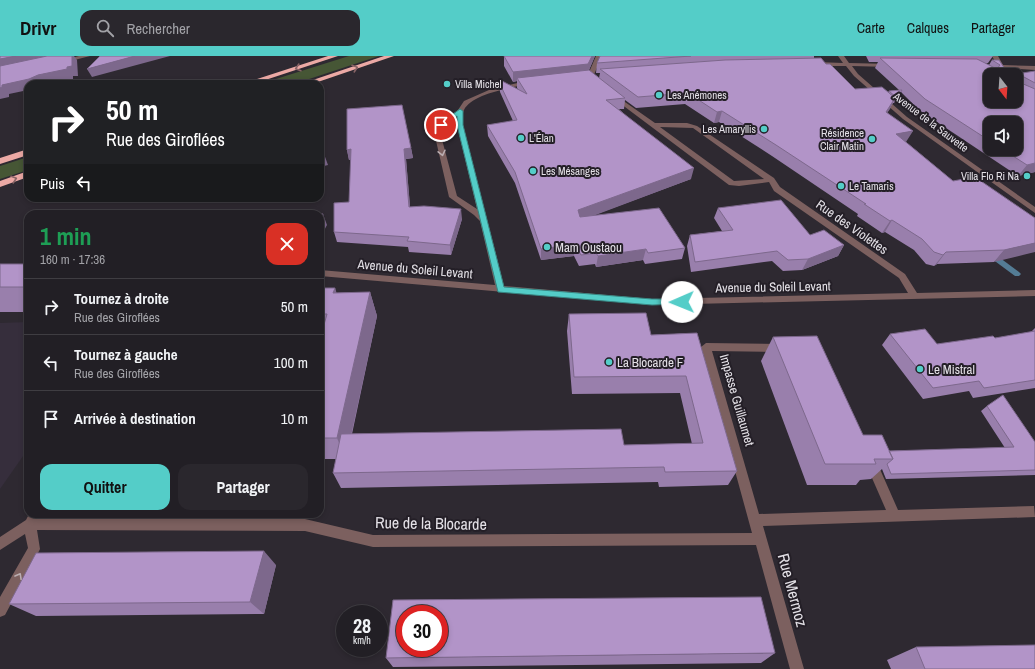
<!DOCTYPE html>
<html lang="fr">
<meta charset="utf-8">
<style>
:root{--surface:#221f25;--page:#2a272d;--text:#f1f3f6;--muted:#a2a2a7;--line:#3f3d42;--accent:#54cdc8}
body{margin:0;font-family:"Archivo Narrow",sans-serif;background:var(--page);color:var(--text);height:100vh;display:flex;flex-direction:column;font-size:15px;white-space:nowrap}
*{box-sizing:border-box;margin:0}
p{font-size:13px;color:var(--muted)}
.icon{flex:none;width:22px;height:22px;fill:none;stroke:currentColor;stroke-width:2;stroke-linecap:round;stroke-linejoin:round}
.map{position:relative;flex:1;overflow:hidden}
.side{position:absolute;left:24px;top:154px;width:300px;height:308px;display:flex;flex-direction:column;background:var(--surface);border-radius:12px;box-shadow:0 2px 6px #0003,0 0 0 1px var(--line)}
.side>*{flex:none}
.banner{position:absolute;left:24px;top:24px;width:300px;height:122px;border-radius:12px;box-shadow:0 2px 6px #0003,0 0 0 1px var(--line);background:#202124;color:#fff;overflow:hidden}
.needle{width:26px;rotate:163deg}
.controls{position:absolute;left:983px;top:12px;display:grid;gap:8px}
.controls a{display:grid;place-items:center;width:40px;height:40px;border-radius:8px;background:var(--surface);box-shadow:0 2px 6px #0003,0 0 0 1px var(--line);font-size:20px}
.speed{position:absolute;left:336px;top:549px;display:flex;gap:8px;font-size:20px;font-weight:700;text-align:center}
.speed>*{display:grid;place-content:center;width:52px;height:52px;border-radius:50%;background:var(--surface);box-shadow:0 2px 6px #0003,0 0 0 1px var(--line);line-height:1}
.speed small{font-size:10px;font-weight:400}
.speed .limit{border:6px solid #d22;background:#fff;color:#111}
.pin{position:absolute;display:grid;place-items:center;width:34px;height:34px;color:#fff;margin:-17px;border:2px solid #fff;border-radius:50%;box-shadow:0 1px 4px #0007}
.me{position:absolute;width:44px;margin:-22px;rotate:269deg;stroke-linejoin:round;filter:drop-shadow(0 0 3px #0008)}
.turn{display:flex;align-items:center;gap:14px;height:84px;padding:0 16px;font-size:18px}
.turn .icon{width:52px;height:52px;stroke-width:2.5}
.turn b{display:block;font-size:28px;line-height:34px}
.then{display:flex;align-items:center;height:38px;padding:0 16px;background:#0003;gap:8px;font-size:15px}
.round{display:grid;place-items:center;flex:none;width:42px;height:42px;border-radius:12px;background:var(--page)}
.head{display:flex;align-items:center;justify-content:space-between;height:68px;padding:0 16px}
h1{font-size:24px;font-weight:700;line-height:30px;color:#1e9e55}
.action{display:flex;gap:8px;margin-top:auto;padding:8px 16px}
.action a{flex:1;height:46px;border-radius:12px;background:var(--accent);color:#111;font-size:16px;font-weight:700;line-height:46px;text-align:center}
.action a+a{background:var(--page);color:var(--text)}
ul{padding:0;list-style:none}
li{display:flex;align-items:center;gap:12px;height:56px;padding:0 16px;border-top:1px solid var(--line)}
li div{flex:1}
li b{display:block;font-size:15px}
li em{font-style:normal}
header{display:flex;align-items:center;gap:24px;box-sizing:border-box;height:56px;padding:0 20px;background:var(--accent);color:#111}
header strong{font-size:19px}
nav{display:flex;gap:22px;margin-inline-start:auto;font-size:14px}
.search{width:280px;height:36px;background:var(--page);display:flex;align-items:center;gap:10px;box-sizing:border-box;padding:0 14px;border-radius:12px;color:var(--muted);font-size:15px}
.map>svg:first-child{display:block}
.built{fill:#362e3c}
.green{fill:#465635}
.lines{fill:none;stroke-linecap:round;stroke-linejoin:round}
.stream{fill:#547c95;fill-rule:evenodd}
.minor{fill:#7c605f;fill-rule:evenodd}
.highway{fill:#eca9a5;fill-rule:evenodd}
.wall{fill:#997fac;fill-rule:evenodd}
.shaded-wall{fill:#7d688c}
.building{fill:#b294c8;stroke:#7d688c;fill-rule:evenodd}
.oneway{stroke:#886466}
.oneway2{stroke:#baadb1}
.route{fill:#54cdc8;stroke:#378582}
.poi-dot{fill:#54cdc8;stroke:#241f27;stroke-width:1.5}
.labels{text-anchor:middle;dominant-baseline:central;stroke-width:4;stroke-linejoin:round;paint-order:stroke}
.far-poi-label{font-size:11px;fill:#e4e1e7;stroke:#241f27;text-anchor:start}
.far-street-label{font-size:11px;fill:#e4e1e7;stroke:#241f27}
.street-label{font-size:13px;fill:#e4e1e7;stroke:#241f27}
.poi-label{font-size:13px;fill:#e4e1e7;stroke:#241f27;text-anchor:start}
.near-street-label{font-size:16px;fill:#e4e1e7;stroke:#241f27}
</style>
<header>
<strong>Drivr</strong>
<div class="search"><svg class="icon" aria-label="search" viewBox="0 0 24 24"><circle cx="10" cy="10" r="6"/><path d="M15 15l6 6"/></svg>Rechercher</div>
<nav><a>Carte</a><a>Calques</a><a>Partager</a></nav>
</header>
<div class="map">
<svg width="1035" height="613" viewBox="0 0 1035 613">
<rect width="100%" height="100%" fill="#2e2931"/>
<path class="built" d="M 28,266 L 28,393 L 0,433 L 0,267 Z"/>
<path class="green" d="M 349,0 L 379,0 L 294,28 L 260,28 Z
M 28,101 L 28,114 L 0,123 L 0,110 Z"/>
<g class="lines">
<path class="stream" d="M 988,196 L 992,196 L 1019,216 L 1021,218 L 1019,220 L 1015,220 L 988,200 Z"/>
<path class="minor" d="M 79,0 L 90,0 L 63,7 L 60,5 Z
M 596,0 L 602,0 L 593,21 L 598,27 L 595,29 L 587,21 Z
M 838,0 L 844,0 L 849,7 L 891,8 L 892,9 L 889,11 L 852,10 L 858,18 L 907,61 L 1035,151 L 1035,157 L 903,63 L 854,20 L 846,10 L 817,10 L 814,8 L 817,6 L 843,7 Z
M 992,0 L 998,0 L 1003,9 L 1035,10 L 1035,14 L 989,11 L 989,9 L 997,9 Z
M 530,24 L 533,26 L 532,27 C 516,31 472,37 464,54 C 462,58 463,64 463,69 L 504,230 L 652,243 L 908,237 L 899,222 L 774,135 L 769,126 L 739,130 L 729,129 L 613,42 L 613,40 L 615,39 L 655,67 L 687,67 L 697,70 L 774,122 L 780,131 L 905,218 L 917,237 L 1035,234 L 1035,240 L 652,249 L 320,220 L 320,214 L 495,229 L 480,165 L 474,159 L 449,141 L 434,76 L 439,68 L 458,54 L 464,45 L 489,34 ZM 457,60 L 457,69 L 477,153 L 457,140 L 440,76 L 444,70 ZM 660,71 L 693,72 L 764,123 L 734,125 Z
M 706,287 L 780,288 L 785,292 L 780,296 L 712,295 L 759,458 L 886,454 L 865,406 L 867,402 L 871,401 L 875,402 L 898,454 L 1034,450 L 1035,461 L 763,470 L 804,613 L 790,613 L 756,489 L 373,491 L 305,475 L 37,474 L 40,493 L 38,497 L 5,559 L 0,561 L 0,541 L 28,492 L 25,478 L 0,494 L 0,481 L 26,464 L 29,458 L 41,458 L 39,462 L 305,463 L 373,479 L 752,477 L 701,291 Z"/>
<path class="highway" d="M 328,0 L 338,0 L 253,28 L 242,28 Z
M 384,0 L 394,0 L 312,28 L 301,28 Z
M 28,93 L 28,99 L 0,108 L 0,102 Z
M 28,115 L 28,121 L 0,131 L 0,125 Z"/>
</g>
<path class="wall" d="M 504,0 L 595,0 L 589,14 L 599,22 L 600,17 L 596,17 L 597,7 L 600,0 L 814,0 L 814,2 L 826,8 L 855,33 L 888,36 L 889,35 L 899,34 L 875,12 L 878,6 L 869,6 L 866,0 L 993,0 L 988,7 L 985,7 L 989,9 L 992,4 L 999,4 L 1009,19 L 1016,19 L 1035,15 L 1035,116 L 1018,120 L 919,54 L 901,36 L 894,47 L 893,47 L 887,57 L 906,86 L 953,125 L 1035,162 L 994,206 L 937,208 L 934,210 L 926,208 L 914,194 L 885,176 L 882,177 L 857,160 L 858,158 L 772,100 L 719,66 L 714,67 L 685,48 L 636,52 L 625,44 L 624,53 L 619,53 L 691,123 L 594,159 L 685,192 L 682,203 L 645,208 L 643,204 L 596,211 L 595,208 L 579,210 L 574,200 L 541,204 L 515,127 L 488,80 L 487,69 L 513,65 L 500,36 L 499,26 L 518,33 L 517,32 L 517,25 L 513,26 L 504,10 ZM 990,67 L 1016,93 L 990,93 Z
M 411,92 L 413,102 L 406,103 L 410,151 L 462,163 L 451,199 L 409,196 L 408,191 L 337,186 L 334,176 L 349,146 L 351,103 L 349,104 L 347,94 Z
M 718,152 L 810,179 L 844,189 L 838,200 L 802,214 L 783,215 L 772,205 L 691,216 L 687,190 L 690,179 L 722,175 L 714,162 Z
M 0,208 L 28,208 L 28,256 L 0,256 Z
M 320,232 L 335,232 L 336,237 L 370,236 L 377,260 L 352,378 L 624,389 L 692,388 L 680,337 L 572,338 L 567,275 L 569,258 L 651,279 L 697,277 L 737,415 L 728,429 L 659,431 L 658,426 L 341,432 L 333,417 L 336,403 L 320,403 Z
M 1035,272 L 1035,332 L 973,342 L 969,335 L 923,343 L 882,289 L 890,278 L 937,288 L 995,282 L 1031,276 Z
M 773,281 L 863,379 L 889,395 L 1005,392 L 981,355 L 987,350 L 1035,386 L 1035,419 L 886,423 L 882,413 L 871,423 L 860,424 L 856,429 L 807,429 L 761,305 Z
M 276,509 L 264,558 L 36,560 L 9,548 Z
M 916,591 L 1035,613 L 891,613 L 887,604 Z
M 775,597 L 761,607 L 393,611 L 386,602 Z"/>
<path class="shaded-wall" d="M 16,0 L 70,0 L 0,13 L 0,3 Z
M 72,0 L 74,0 L 77,4 L 78,20 L 73,20 L 73,23 L 45,28 L 28,28 L 28,34 L 9,38 L 9,41 L 0,43 L 0,32 L 2,29 L 67,11 Z
M 135,0 L 170,0 L 92,21 L 87,13 Z
M 592,0 L 595,0 L 587,19 L 517,22 L 517,25 L 513,26 L 513,16 Z
M 895,42 L 890,53 L 880,67 L 886,56 Z
M 722,55 L 719,66 L 714,67 L 717,56 Z
M 913,75 L 906,86 L 896,78 Z
M 411,92 L 413,102 L 406,103 L 411,161 L 409,151 L 404,93 Z
M 351,93 L 353,103 L 349,104 L 347,94 Z
M 324,98 L 328,109 L 320,111 L 320,100 Z
M 1035,107 L 1035,116 L 1018,120 L 1027,109 Z
M 694,112 L 691,123 L 577,166 L 578,154 Z
M 461,153 L 462,163 L 451,199 L 450,189 Z
M 323,158 L 327,169 L 320,182 L 320,164 Z
M 892,164 L 885,176 L 882,177 L 890,165 Z
M 1035,187 L 1035,196 L 994,206 L 1004,194 Z
M 575,188 L 574,200 L 541,204 L 541,193 Z
M 844,189 L 838,200 L 802,214 L 808,203 Z
M 646,193 L 643,204 L 596,211 L 598,200 Z
M 946,196 L 937,208 L 934,210 L 943,199 Z
M 335,232 L 343,256 L 333,237 Z
M 370,236 L 377,260 L 346,403 L 337,382 Z
M 264,495 L 276,509 L 264,558 L 250,546 Z"/>
<path class="building" d="M 0,0 L 16,0 L 0,3 Z
M 47,0 L 72,0 L 72,10 L 67,11 L 67,13 L 38,19 L 29,23 L 2,29 L 2,31 L 0,32 L 0,10 Z
M 100,0 L 135,0 L 87,13 Z
M 504,0 L 592,0 L 588,8 L 513,16 Z
M 600,0 L 691,0 L 597,7 Z
M 821,2 L 826,8 L 830,8 L 855,33 L 882,31 L 895,42 L 886,56 L 913,75 L 896,78 L 953,125 L 975,121 L 1035,162 L 1035,187 L 1004,194 L 946,196 L 943,199 L 934,196 L 922,183 L 892,164 L 890,165 L 864,148 L 866,148 L 776,89 L 722,55 L 717,56 L 688,37 L 638,41 L 600,13 L 725,4 Z
M 880,2 L 977,3 L 997,13 L 1000,9 L 992,4 L 999,4 L 1009,19 L 990,19 L 990,45 L 1016,45 L 1016,19 L 1010,19 L 1035,15 L 1035,27 L 1024,21 L 1022,22 L 1021,27 L 1035,33 L 1035,107 L 1027,109 L 1002,93 L 1016,93 L 1016,67 L 990,67 L 990,85 L 925,43 Z
M 589,14 L 625,42 L 606,44 L 694,112 L 578,154 L 580,161 L 659,152 L 685,192 L 648,197 L 646,193 L 598,200 L 596,197 L 581,199 L 575,188 L 541,193 L 515,116 L 487,69 L 517,64 L 499,26 L 502,25 L 527,38 L 517,22 Z
M 902,34 L 897,42 L 889,35 Z
M 402,49 L 411,92 L 404,93 L 409,151 L 424,150 L 461,153 L 450,189 L 407,185 L 409,181 L 334,176 L 334,147 L 349,146 L 351,93 L 347,94 L 347,53 Z
M 320,90 L 324,98 L 320,100 Z
M 781,144 L 810,179 L 824,174 L 844,189 L 808,203 L 788,204 L 777,195 L 695,206 L 690,179 L 733,174 L 718,152 Z
M 267,154 L 323,158 L 320,164 L 320,158 L 265,158 Z
M 0,208 L 28,208 L 28,231 L 0,231 Z
M 320,232 L 335,232 L 333,237 L 370,236 L 337,382 L 320,382 L 320,283 L 327,258 L 320,258 Z
M 646,257 L 651,279 L 697,277 L 737,415 L 665,416 L 664,411 L 333,417 L 341,378 L 621,373 L 624,389 L 703,387 L 686,320 L 574,321 L 569,258 Z
M 925,273 L 937,288 L 993,280 L 995,282 L 1035,275 L 1035,324 L 984,332 L 979,325 L 933,332 L 890,278 Z
M 817,280 L 863,379 L 882,379 L 893,403 L 874,403 L 876,408 L 825,408 L 773,281 Z
M 1003,339 L 1035,386 L 1035,414 L 891,418 L 887,408 L 893,403 L 889,395 L 1014,391 L 987,350 Z
M 264,495 L 250,546 L 9,548 L 36,497 Z
M 761,541 L 775,597 L 386,602 L 393,544 ZM 405,558 L 439,558 L 439,592 L 405,592 Z
M 1035,589 L 1035,613 L 925,613 L 916,591 Z"/>
<defs><path id="oneway-chevron" d="M-2-3.5L2.5 0L-2 3.5" fill="none" stroke-width="1.6" stroke-linecap="round" stroke-linejoin="round"/></defs>
<g class="oneway">
<use href="#oneway-chevron" transform="translate(298 12) rotate(163)"/>
<use href="#oneway-chevron" transform="translate(355 12) rotate(-18)"/>
<use href="#oneway-chevron" transform="translate(14 123) rotate(-18)"/>
</g>
<g class="oneway2">
<use href="#oneway-chevron" transform="translate(442 97) rotate(77)"/>
<use href="#oneway-chevron" transform="translate(19 520) rotate(-61)"/>
</g>
<path class="route" d="M 460,53 L 463,55 L 463,69 L 504,231 L 652,243 L 682,243 L 686,246 L 685,248 L 652,249 L 498,236 L 457,69 L 457,60 L 443,70 L 438,69 Z"/>
<g class="poi-dot">
<circle cx="447" cy="28" r="4"/>
<circle cx="659" cy="39" r="4"/>
<circle cx="764" cy="73" r="4"/>
<circle cx="521" cy="82" r="4"/>
<circle cx="872" cy="83" r="4"/>
<circle cx="533" cy="115" r="4"/>
<circle cx="1027" cy="120" r="4"/>
<circle cx="841" cy="130" r="4"/>
<circle cx="547" cy="191" r="4"/>
<circle cx="609" cy="306" r="4"/>
<circle cx="920" cy="313" r="4"/>
</g>
<g class="labels">
<g class="far-poi-label">
<text x="455" y="28">Villa Michel</text>
<text x="667" y="39">Les Anémones</text>
<text x="756" y="73" text-anchor="end">Les Amaryllis</text>
<text x="864" y="77" text-anchor="end">Résidence<tspan x="864" dy="13">Clair Matin</tspan></text>
<text x="529" y="82">L'Élan</text>
<text x="541" y="115">Les Mésanges</text>
<text x="1019" y="120" text-anchor="end">Villa Flo Ri Na</text>
<text x="849" y="130">Le Tamaris</text>
</g>
<g class="far-street-label">
<text transform="translate(931 66) rotate(37)">Avenue de la Sauvette</text>
</g>
<g class="street-label">
<text transform="translate(852 171) rotate(35)">Rue des Violettes</text>
<text transform="translate(415 213) rotate(5)">Avenue du Soleil Levant</text>
<text transform="translate(773 231) rotate(-1)">Avenue du Soleil Levant</text>
<text transform="translate(737 344) rotate(74)">Impasse Guillaumet</text>
</g>
<g class="poi-label">
<text x="555" y="191">Mam Oustaou</text>
<text x="617" y="306">La Blocarde F</text>
<text x="928" y="313">Le Mistral</text>
</g>
<g class="near-street-label">
<text transform="translate(431 467) rotate(1)">Rue de la Blocarde</text>
<text transform="translate(793 534) rotate(75)">Rue Mermoz</text>
</g>
</g>
</svg>
<div class="controls">
<a><svg class="needle" viewBox="-14 -14 28 28"><path d="M0-13l5 13h-10z" fill="#e53935"/><path d="M0 13l5-13h-10z" fill="#a2a2a7"/></svg></a>
<a><svg class="icon" aria-label="sound" viewBox="0 0 24 24"><path d="M4 9h4l5-4v14l-5-4H4zM17 9q2 3 0 6"/></svg></a>
</div>
<div class="speed"><div>28<small>km/h</small></div><div class="limit">30</div></div>
<div class="pin" style="left:441px;top:69px;background:#d93025"><svg class="icon" aria-label="arrive" viewBox="0 0 24 24"><path d="M6 21V4h12l-3 4 3 4H6"/></svg></div>
<svg class="me" style="left:682px;top:246px" viewBox="-20 -20 40 40"><circle r="19" fill="#fff"/><path d="M0-13L10 11 0 6-10 11z" fill="#54cdc8"/></svg>
<div class="banner">
<div class="turn"><svg class="icon" aria-label="right" viewBox="0 0 24 24"><path d="M7 20v-9h11M14 6l5 5-5 5"/></svg><div><b>50 m</b>Rue des Giroflées</div></div>
<div class="then">Puis<svg class="icon" aria-label="left" viewBox="0 0 24 24"><path d="M17 20v-9H6M10 6l-5 5 5 5"/></svg></div>
</div>
<section class="side">
<div class="head"><div><h1>1 min</h1><p>160 m · 17:36</p></div><a class="round" style="background:#d93025;color:#fff"><svg class="icon" aria-label="close" viewBox="0 0 24 24"><path d="M6 6l12 12M18 6L6 18"/></svg></a></div>
<ul>
<li><svg class="icon" aria-label="right" viewBox="0 0 24 24"><path d="M7 20v-9h11M14 6l5 5-5 5"/></svg><div><b>Tournez à droite</b><p>Rue des Giroflées</p></div><em>50 m</em></li>
<li><svg class="icon" aria-label="left" viewBox="0 0 24 24"><path d="M17 20v-9H6M10 6l-5 5 5 5"/></svg><div><b>Tournez à gauche</b><p>Rue des Giroflées</p></div><em>100 m</em></li>
<li><svg class="icon" aria-label="arrive" viewBox="0 0 24 24"><path d="M6 21V4h12l-3 4 3 4H6"/></svg><div><b>Arrivée à destination</b></div><em>10 m</em></li>
</ul>
<div class="action"><a>Quitter</a><a>Partager</a></div>
</section>
</div>
